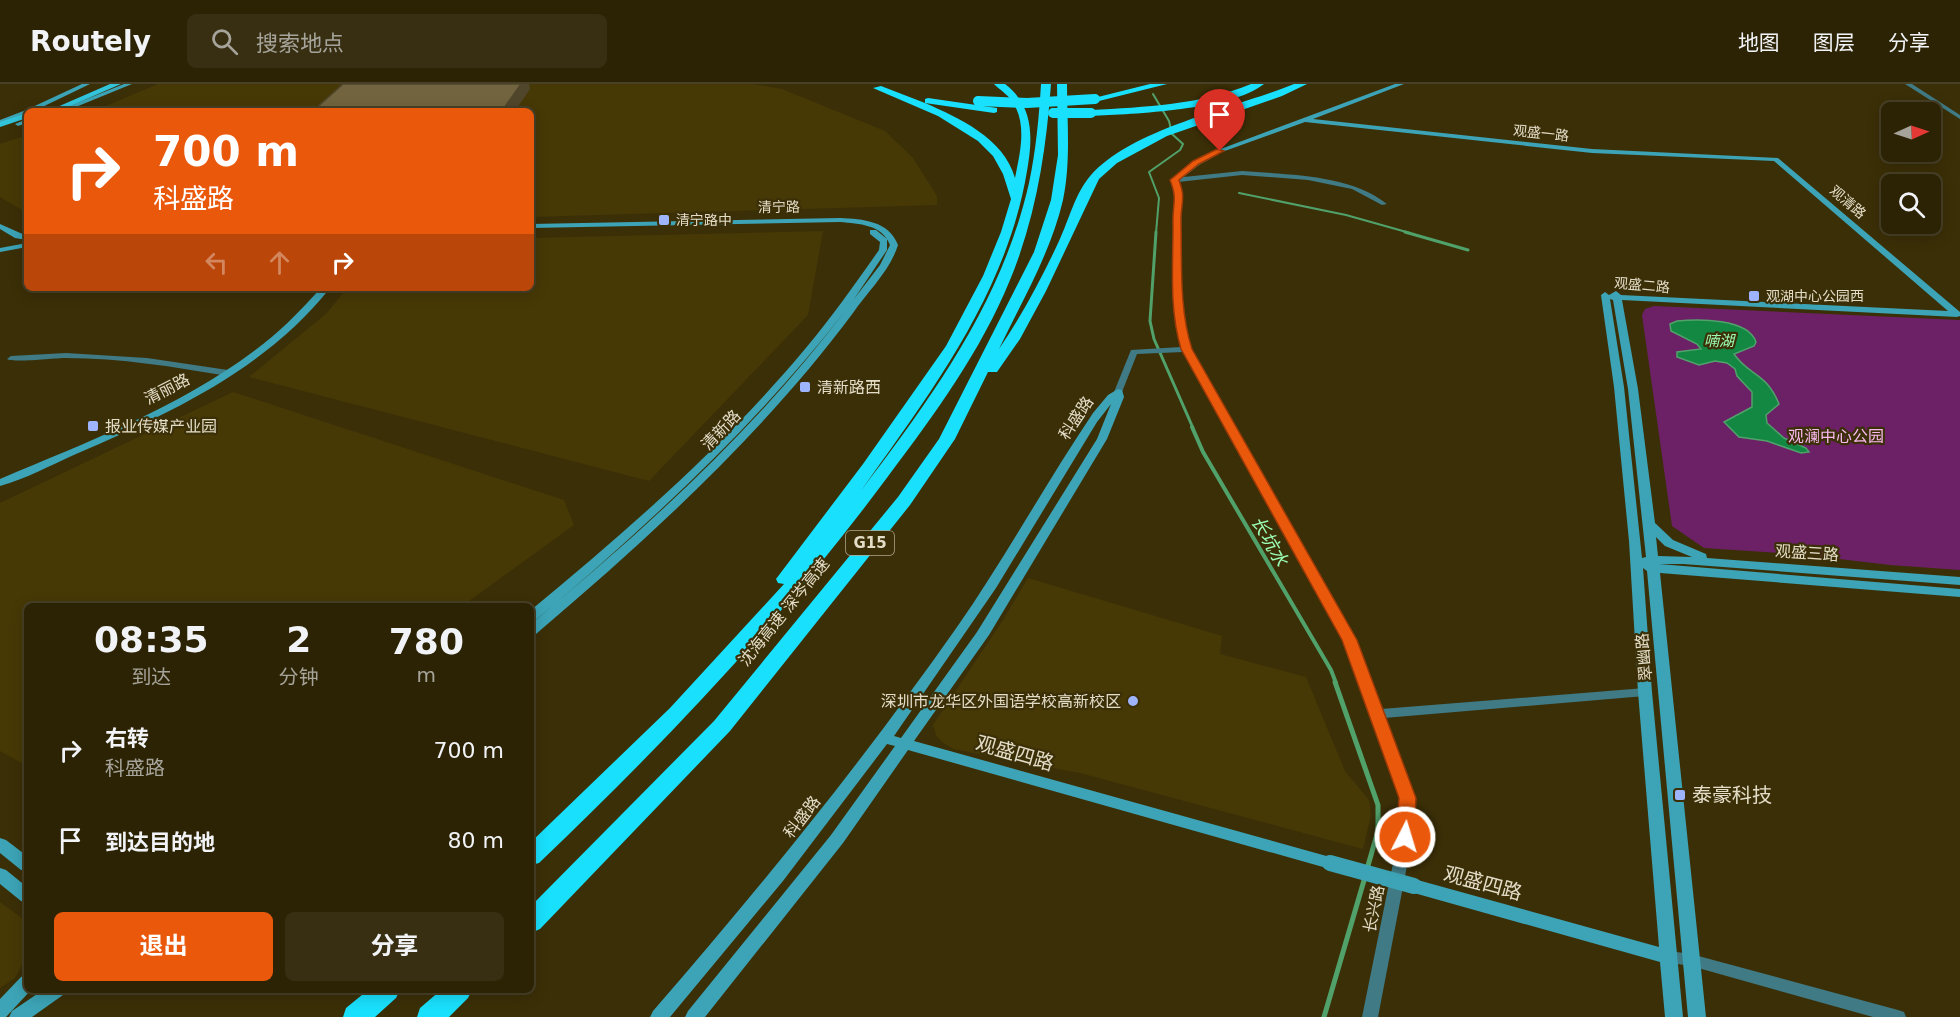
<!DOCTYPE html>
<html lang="zh">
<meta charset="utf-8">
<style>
:root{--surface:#2c2305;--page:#382f13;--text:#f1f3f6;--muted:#a6a49a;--line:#484027;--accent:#ea580c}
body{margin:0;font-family:"DejaVu Sans","Noto Sans SC",sans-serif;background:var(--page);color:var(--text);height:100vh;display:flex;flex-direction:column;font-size:22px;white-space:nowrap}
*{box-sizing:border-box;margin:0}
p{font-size:20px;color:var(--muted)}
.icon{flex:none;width:33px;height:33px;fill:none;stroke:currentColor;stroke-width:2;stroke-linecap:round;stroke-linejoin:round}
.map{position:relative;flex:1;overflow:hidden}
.details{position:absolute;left:24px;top:519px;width:510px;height:390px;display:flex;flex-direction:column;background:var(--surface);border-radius:9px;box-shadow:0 3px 15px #0003,0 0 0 2px var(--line)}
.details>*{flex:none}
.guide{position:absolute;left:24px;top:24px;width:510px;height:183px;border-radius:9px;box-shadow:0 3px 15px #0003,0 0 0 2px var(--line);background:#ea580c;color:#fff;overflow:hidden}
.needle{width:39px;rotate:87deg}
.controls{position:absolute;left:1881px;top:18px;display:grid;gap:12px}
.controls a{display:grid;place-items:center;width:60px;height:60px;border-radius:9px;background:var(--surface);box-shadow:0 3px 15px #0003,0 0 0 2px var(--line);font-size:30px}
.pin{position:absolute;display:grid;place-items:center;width:51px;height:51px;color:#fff;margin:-62px -26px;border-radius:50% 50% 50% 0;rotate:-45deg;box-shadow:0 0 6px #0007}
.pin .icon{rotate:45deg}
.me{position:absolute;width:66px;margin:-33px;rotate:5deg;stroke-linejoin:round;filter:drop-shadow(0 0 4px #0008)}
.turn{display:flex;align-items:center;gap:21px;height:126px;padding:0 30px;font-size:27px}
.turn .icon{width:78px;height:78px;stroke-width:2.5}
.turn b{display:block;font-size:42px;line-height:51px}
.lanes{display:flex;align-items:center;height:57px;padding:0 30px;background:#0003;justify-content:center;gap:30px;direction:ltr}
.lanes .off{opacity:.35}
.eta{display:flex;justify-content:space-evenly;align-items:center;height:102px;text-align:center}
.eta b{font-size:36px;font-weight:700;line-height:42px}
.primary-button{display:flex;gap:12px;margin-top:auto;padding:12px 30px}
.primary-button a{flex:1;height:69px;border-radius:9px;background:var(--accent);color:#fff;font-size:24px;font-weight:700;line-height:69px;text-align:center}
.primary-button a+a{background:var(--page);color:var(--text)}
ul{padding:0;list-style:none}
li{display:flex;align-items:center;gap:18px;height:90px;padding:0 30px}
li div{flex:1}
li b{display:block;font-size:22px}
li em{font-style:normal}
header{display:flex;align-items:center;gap:36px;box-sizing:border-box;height:84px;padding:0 30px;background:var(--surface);border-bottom:2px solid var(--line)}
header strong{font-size:28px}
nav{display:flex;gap:33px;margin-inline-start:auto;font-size:21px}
.search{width:420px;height:54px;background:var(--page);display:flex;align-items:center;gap:15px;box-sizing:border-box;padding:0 21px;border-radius:9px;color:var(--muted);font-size:22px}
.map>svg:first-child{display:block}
.built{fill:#473906}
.green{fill:#6c2167}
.water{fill:#128843;stroke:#51a16b;stroke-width:1.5}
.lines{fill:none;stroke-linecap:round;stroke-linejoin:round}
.stream-far3{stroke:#51a16b;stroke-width:2}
.stream-far2{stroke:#51a16b;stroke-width:3}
.stream-far1{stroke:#51a16b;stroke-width:4}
.stream{stroke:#51a16b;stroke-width:5}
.street{fill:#3f7a85;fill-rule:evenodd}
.secondary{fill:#3ca4b6;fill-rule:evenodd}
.primary{fill:#32c4db;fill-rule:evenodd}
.highway{fill:#19e0fd;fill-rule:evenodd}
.secondary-bridge{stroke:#3ca4b6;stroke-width:16}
.highway-bridge{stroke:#19e0fd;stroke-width:10}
.shaded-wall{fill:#4f462b}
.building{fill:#71643e;stroke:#4f462b;stroke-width:1.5}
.route{fill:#ea580c;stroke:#983908;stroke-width:1.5}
.poi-dot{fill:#9eb4fd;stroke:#3b2f07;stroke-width:2}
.labels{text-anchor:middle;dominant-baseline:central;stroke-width:4.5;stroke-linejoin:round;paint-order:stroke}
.far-street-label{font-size:14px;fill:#e3dcc7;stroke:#3b2f07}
.far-poi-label{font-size:14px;fill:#e3dcc7;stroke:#3b2f07;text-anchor:start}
.far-water-label{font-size:15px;font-style:italic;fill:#9cfeb5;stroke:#3b2f07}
.shield{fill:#3b2f07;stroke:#b1a88d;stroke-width:1.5}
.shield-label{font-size:15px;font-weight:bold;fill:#e3dcc7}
.poi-label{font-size:16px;fill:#e3dcc7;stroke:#3b2f07;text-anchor:start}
.street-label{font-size:16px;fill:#e3dcc7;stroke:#3b2f07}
.park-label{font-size:16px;fill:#f9b9f1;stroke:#3b2f07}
.water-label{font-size:18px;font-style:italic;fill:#9cfeb5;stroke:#3b2f07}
.near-street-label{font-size:20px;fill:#e3dcc7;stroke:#3b2f07}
.near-poi-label{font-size:20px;fill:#e3dcc7;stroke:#3b2f07;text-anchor:start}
</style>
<header>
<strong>Routely</strong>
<div class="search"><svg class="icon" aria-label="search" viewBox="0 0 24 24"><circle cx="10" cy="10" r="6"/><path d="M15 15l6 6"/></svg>搜索地点</div>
<nav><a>地图</a><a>图层</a><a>分享</a></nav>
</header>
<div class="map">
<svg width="1960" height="933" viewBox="0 0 1960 933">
<rect width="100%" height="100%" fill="#3b2f07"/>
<path class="built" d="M 158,0 L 753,0 L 782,5 L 885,47 L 913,74 L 937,112 L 937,121 L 531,133 L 531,27 L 94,27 Z
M 27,51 L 27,129 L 0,113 L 0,60 Z
M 823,147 L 808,231 L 649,397 L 249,293 L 327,229 L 347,204 L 531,204 L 531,154 Z
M 233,308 L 564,416 L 574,441 L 462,522 L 27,522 L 27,682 L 0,667 L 0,419 Z
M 1028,494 L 1222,552 L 1220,570 L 1306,593 L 1345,687 L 1369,716 L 1371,731 L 1363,765 L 1080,689 L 953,665 L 942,658 L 936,651 L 933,641 L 1001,539 Z
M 0,818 L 27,838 L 27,872 L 15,894 L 0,904 Z"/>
<path class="green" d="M 1654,222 L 1960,236 L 1960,486 L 1890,481 L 1797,470 L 1704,464 L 1672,442 L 1642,231 L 1645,225 Z"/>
<path class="water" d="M 1677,237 C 1698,235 1748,234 1756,258 L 1754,262 L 1734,270 C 1749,292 1766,288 1779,320 L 1766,331 L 1767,339 L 1784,354 L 1806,364 L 1809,368 L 1801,369 L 1767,357 L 1739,353 L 1724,338 L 1752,323 L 1752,308 L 1737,292 L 1735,285 L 1727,279 L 1715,277 L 1699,281 L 1677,273 L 1677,268 L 1701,265 L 1697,260 L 1671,247 L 1670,240 Z"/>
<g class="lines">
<path class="stream-far3" d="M 1153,10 L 1169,37 L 1172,50 L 1183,60 L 1180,66 L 1149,88 L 1159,114 L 1156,149
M 1239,109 L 1346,131 L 1410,149"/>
<path class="stream-far2" d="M 1156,148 L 1150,237 L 1154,255 L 1193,344
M 1405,148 L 1468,166"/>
<path class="stream-far1" d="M 1192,343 L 1203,368 L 1331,586 L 1336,599"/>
<path class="stream" d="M 1335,598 L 1378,721 L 1378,747 L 1367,785
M 1324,933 L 1365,793"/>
<path class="street" d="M 1905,0 L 1912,0 L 1960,31 L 1960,35 Z
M 1242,87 C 1289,91 1349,90 1387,120 L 1382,121 L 1352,105 L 1308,96 L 1242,91 L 1178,98 C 1185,115 1180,147 1180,167 C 1180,200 1182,233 1190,265 L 1355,556 L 1381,625 L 1645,604 L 1649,605 L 1651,608 L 1649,611 L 1645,612 L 1384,634 L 1415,714 L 1415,740 L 1378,933 L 1362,933 L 1401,740 L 1401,714 L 1343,556 L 1183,268 L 1137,270 L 1122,308 L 1118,311 L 1114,308 L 1131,266 L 1181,263 C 1173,229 1173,195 1173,161 C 1174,140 1179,116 1171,96 L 1174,94 Z
M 66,269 L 147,274 L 228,286 L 232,289 L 228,292 C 174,283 121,274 66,274 C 54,274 14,279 7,275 L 11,272 Z
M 1669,867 L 1691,870 L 1898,926 L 1904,928 L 1906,933 L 1873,933 L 1691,882 L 1664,878 L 1661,873 L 1664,868 Z"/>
<path class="secondary" d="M 82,0 L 90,0 L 34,27 L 27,27 L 27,30 L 0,40 L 0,36 L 26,26 Z
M 124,0 L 132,0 L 66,27 L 57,27 Z
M 1395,0 L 1404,0 L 1313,35 L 1592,65 L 1778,74 L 1960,228 L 1960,232 L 1957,233 L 1622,216 L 1638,305 L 1655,439 L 1673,456 L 1706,470 L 1707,474 L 1960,493 L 1960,501 L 1683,480 L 1659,480 L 1960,505 L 1960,513 L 1660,489 L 1706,933 L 1688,933 L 1647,487 L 1643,484 L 1652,608 L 1683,933 L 1665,933 L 1660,878 L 1414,809 L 1408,807 L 1406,802 L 1408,797 L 1414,795 L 1659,863 L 1638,608 L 1629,457 L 1614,303 L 1601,211 L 1605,208 L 1609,211 L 1616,207 L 1621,211 L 1948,227 L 1774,77 L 1592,69 L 1305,38 L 1222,68 L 1199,81 L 1177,98 L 1170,96 L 1193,77 L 1218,66 ZM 1610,215 L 1613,216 L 1628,305 L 1646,473 L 1642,474 L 1624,303 ZM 1656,453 L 1665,462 L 1692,473 L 1658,472 Z
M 27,35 L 27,39 L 18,42 L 15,40 Z
M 840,134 C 863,135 889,137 898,161 C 890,187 868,207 853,229 C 762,351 651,452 536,550 L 531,551 L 531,540 C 645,445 755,346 845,227 C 755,343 648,441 536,536 L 531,537 L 531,526 C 628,446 724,362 805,265 C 832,233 855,200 879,166 L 880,158 L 870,150 L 870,146 L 876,146 L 887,155 L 887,166 L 854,215 L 880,181 L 890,161 C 882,140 859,140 840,138 L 531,144 L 531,140 Z
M 0,140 L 27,152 L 27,156 L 15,154 L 0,145 Z
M 27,159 L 27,163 L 0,168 L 0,164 Z
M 321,204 L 330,204 C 266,285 169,330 76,370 C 51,381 26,395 0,402 L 0,395 C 87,358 178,324 254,267 C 279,249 300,227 321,204 Z
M 1118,305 L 1122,306 L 1124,313 L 1107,355 L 989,551 L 914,657 L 1330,773 L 1336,774 L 1338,779 L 1336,784 L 1330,785 L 908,666 L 843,759 L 705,933 L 685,933 L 688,927 L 831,751 L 895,662 L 887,660 L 783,797 L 670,933 L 650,933 L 653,927 C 760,804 863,677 957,543 C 1005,474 1046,399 1093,329 L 1108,311 ZM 1111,320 L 1097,355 L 977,548 L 901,654 L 894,652 L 996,504 L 1097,338 Z
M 0,754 L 6,756 L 27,772 L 27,787 L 21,786 L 0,769 Z
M 0,784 L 6,786 L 27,803 L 27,819 L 21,817 L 0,800 Z
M 27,890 L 27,906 L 31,906 L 6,933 L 0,933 L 0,915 L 21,893 Z
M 43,906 L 66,906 L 63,911 L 32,933 L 9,933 L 12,927 Z"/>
<path class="primary" d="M 110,0 L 121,0 L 59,27 L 48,27 Z
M 27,29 L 27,34 L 0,43 L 0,38 Z"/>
<path class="highway" d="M 994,0 L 1005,0 C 1034,22 1033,54 1027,87 C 1007,209 930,310 860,408 C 932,313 1002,218 1029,99 C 1036,66 1039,33 1041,0 L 1051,0 C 1046,68 1036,133 1010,196 C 981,267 935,330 889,391 C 785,532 666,658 539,779 L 531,781 L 531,758 L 670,624 L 784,500 L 778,499 L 776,495 L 863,380 L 946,262 L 983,192 L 1001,148 L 1011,115 L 1003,90 L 993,72 L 978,57 L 938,32 L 873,4 L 881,2 L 925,19 L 925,15 L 928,14 L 997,24 L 997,28 L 994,29 L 925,19 C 959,34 1004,54 1015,94 C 1020,69 1028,38 1011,16 C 1007,10 1000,6 994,0 Z
M 1057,0 L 1067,0 C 1067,38 1071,78 1063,116 C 1051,168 1022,217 999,265 C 1022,231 1042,194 1059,157 C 1069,136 1075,109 1091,91 C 1133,44 1235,24 1294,0 L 1307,0 L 1282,12 L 1167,52 L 1117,79 L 1099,95 L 1046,207 L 1020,255 L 997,288 L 988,288 L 955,355 L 910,421 L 730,647 L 540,845 L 531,849 L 531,822 L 714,637 L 898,413 L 939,355 L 1034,168 L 1051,116 L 1058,71 Z
M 1150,0 L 1167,0 L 1095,18 L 1090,15 Z
M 1251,0 L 1264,0 C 1232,26 1133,30 1091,32 L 1086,29 L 1091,26 C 1145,23 1200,21 1251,0 Z
M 368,906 L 400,906 L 396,914 L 375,933 L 343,933 L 346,924 Z
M 441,906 L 472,906 L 468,914 L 449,933 L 417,933 L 420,924 Z"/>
<path class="secondary-bridge" d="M 1330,779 L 1414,802"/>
<path class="highway-bridge" d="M 978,17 L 1027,19 L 1095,15
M 1053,29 L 1091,29"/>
</g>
<path class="shaded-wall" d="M 521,0 L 529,0 L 530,5 L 515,27 L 502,27 Z"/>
<path class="building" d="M 343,0 L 521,0 L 502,27 L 313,27 Z"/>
<path class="route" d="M 1217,65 L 1224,67 L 1199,80 L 1179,96 C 1186,115 1181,118 1181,136 C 1182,179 1179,225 1192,265 L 1357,556 L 1416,714 L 1414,753 L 1411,758 L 1405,760 L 1399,758 L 1396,753 L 1399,714 L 1342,556 L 1181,265 C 1169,225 1173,182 1173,141 C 1172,120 1178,116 1170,96 L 1193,77 Z"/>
<g class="poi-dot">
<rect x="658" y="130" width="12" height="12" rx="3"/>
<rect x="1748" y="206" width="12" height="12" rx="3"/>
<rect x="799" y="297" width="12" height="12" rx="3"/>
<rect x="87" y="336" width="12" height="12" rx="3"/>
<circle cx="1133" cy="617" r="6"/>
<rect x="1674" y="705" width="12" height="12" rx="3"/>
</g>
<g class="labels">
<g class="far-street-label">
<text transform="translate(1541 49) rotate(6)">观盛一路</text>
<text transform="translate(1848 118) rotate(41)">观清路</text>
<text transform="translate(779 123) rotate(-1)">清宁路</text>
<text transform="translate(1642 201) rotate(5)">观盛二路</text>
</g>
<g class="far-poi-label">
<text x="676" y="136">清宁路中</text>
<text x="1766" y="212">观湖中心公园西</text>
</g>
<g class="far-water-label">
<text x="1719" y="257">喃湖</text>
</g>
<rect class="shield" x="846" y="447" width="48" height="24" rx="4.5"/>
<g class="shield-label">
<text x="870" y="459">G15</text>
</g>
<g class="poi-label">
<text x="817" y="303">清新路西</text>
<text x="105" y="342">报业传媒产业园</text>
<text x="1121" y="617" text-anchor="end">深圳市龙华区外国语学校高新校区</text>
</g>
<g class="street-label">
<text transform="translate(167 305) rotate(-27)">清丽路</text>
<text transform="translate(1076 334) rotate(-56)">科盛路</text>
<text transform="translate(721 346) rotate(-46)">清新路</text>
<text transform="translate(1807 469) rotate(4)">观盛三路</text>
<text transform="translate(784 528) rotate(-51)">沈海高速 深岑高速</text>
<text transform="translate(1644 573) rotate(-95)">翠幽路</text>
<text transform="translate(802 733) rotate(-52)">科盛路</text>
<text transform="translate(1374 825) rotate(-79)">长兴路</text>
</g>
<g class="park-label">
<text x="1836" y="352">观澜中心公园</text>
</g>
<g class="water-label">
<text transform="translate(1270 457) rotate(60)">长坑水</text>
</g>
<g class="near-street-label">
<text transform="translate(1015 669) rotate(16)">观盛四路</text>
<text transform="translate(1483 799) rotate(15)">观盛四路</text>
</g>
<g class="near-poi-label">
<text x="1692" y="711">泰豪科技</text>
</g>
</g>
</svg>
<div class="controls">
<a><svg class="needle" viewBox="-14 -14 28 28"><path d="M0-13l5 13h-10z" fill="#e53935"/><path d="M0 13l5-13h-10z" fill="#a6a49a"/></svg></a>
<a><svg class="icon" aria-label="search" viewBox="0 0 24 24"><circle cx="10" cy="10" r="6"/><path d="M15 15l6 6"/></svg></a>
</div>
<div class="pin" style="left:1220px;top:67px;background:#d93025"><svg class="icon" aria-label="arrive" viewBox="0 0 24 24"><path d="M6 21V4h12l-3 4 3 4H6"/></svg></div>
<svg class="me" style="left:1405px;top:753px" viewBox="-20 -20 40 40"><circle r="17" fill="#ea580c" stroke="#fff" stroke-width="3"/><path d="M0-11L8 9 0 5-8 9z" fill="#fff"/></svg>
<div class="guide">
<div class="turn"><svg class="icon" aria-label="right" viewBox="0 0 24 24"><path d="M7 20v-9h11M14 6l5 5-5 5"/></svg><div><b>700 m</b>科盛路</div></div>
<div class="lanes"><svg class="icon off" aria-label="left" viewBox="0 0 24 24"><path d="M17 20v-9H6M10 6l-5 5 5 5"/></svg><svg class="icon off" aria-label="ahead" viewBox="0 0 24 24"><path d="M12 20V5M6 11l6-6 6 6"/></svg><svg class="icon" aria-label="right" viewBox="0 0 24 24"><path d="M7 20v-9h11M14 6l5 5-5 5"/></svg></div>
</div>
<section class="details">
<div class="eta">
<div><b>08:35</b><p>到达</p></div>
<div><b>2</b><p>分钟</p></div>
<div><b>780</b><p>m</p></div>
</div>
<ul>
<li><svg class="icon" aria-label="right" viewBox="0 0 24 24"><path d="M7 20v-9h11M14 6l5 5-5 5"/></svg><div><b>右转</b><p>科盛路</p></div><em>700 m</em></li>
<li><svg class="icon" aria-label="arrive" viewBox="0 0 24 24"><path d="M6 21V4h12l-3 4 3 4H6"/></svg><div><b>到达目的地</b></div><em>80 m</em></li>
</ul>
<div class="primary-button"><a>退出</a><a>分享</a></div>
</section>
</div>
